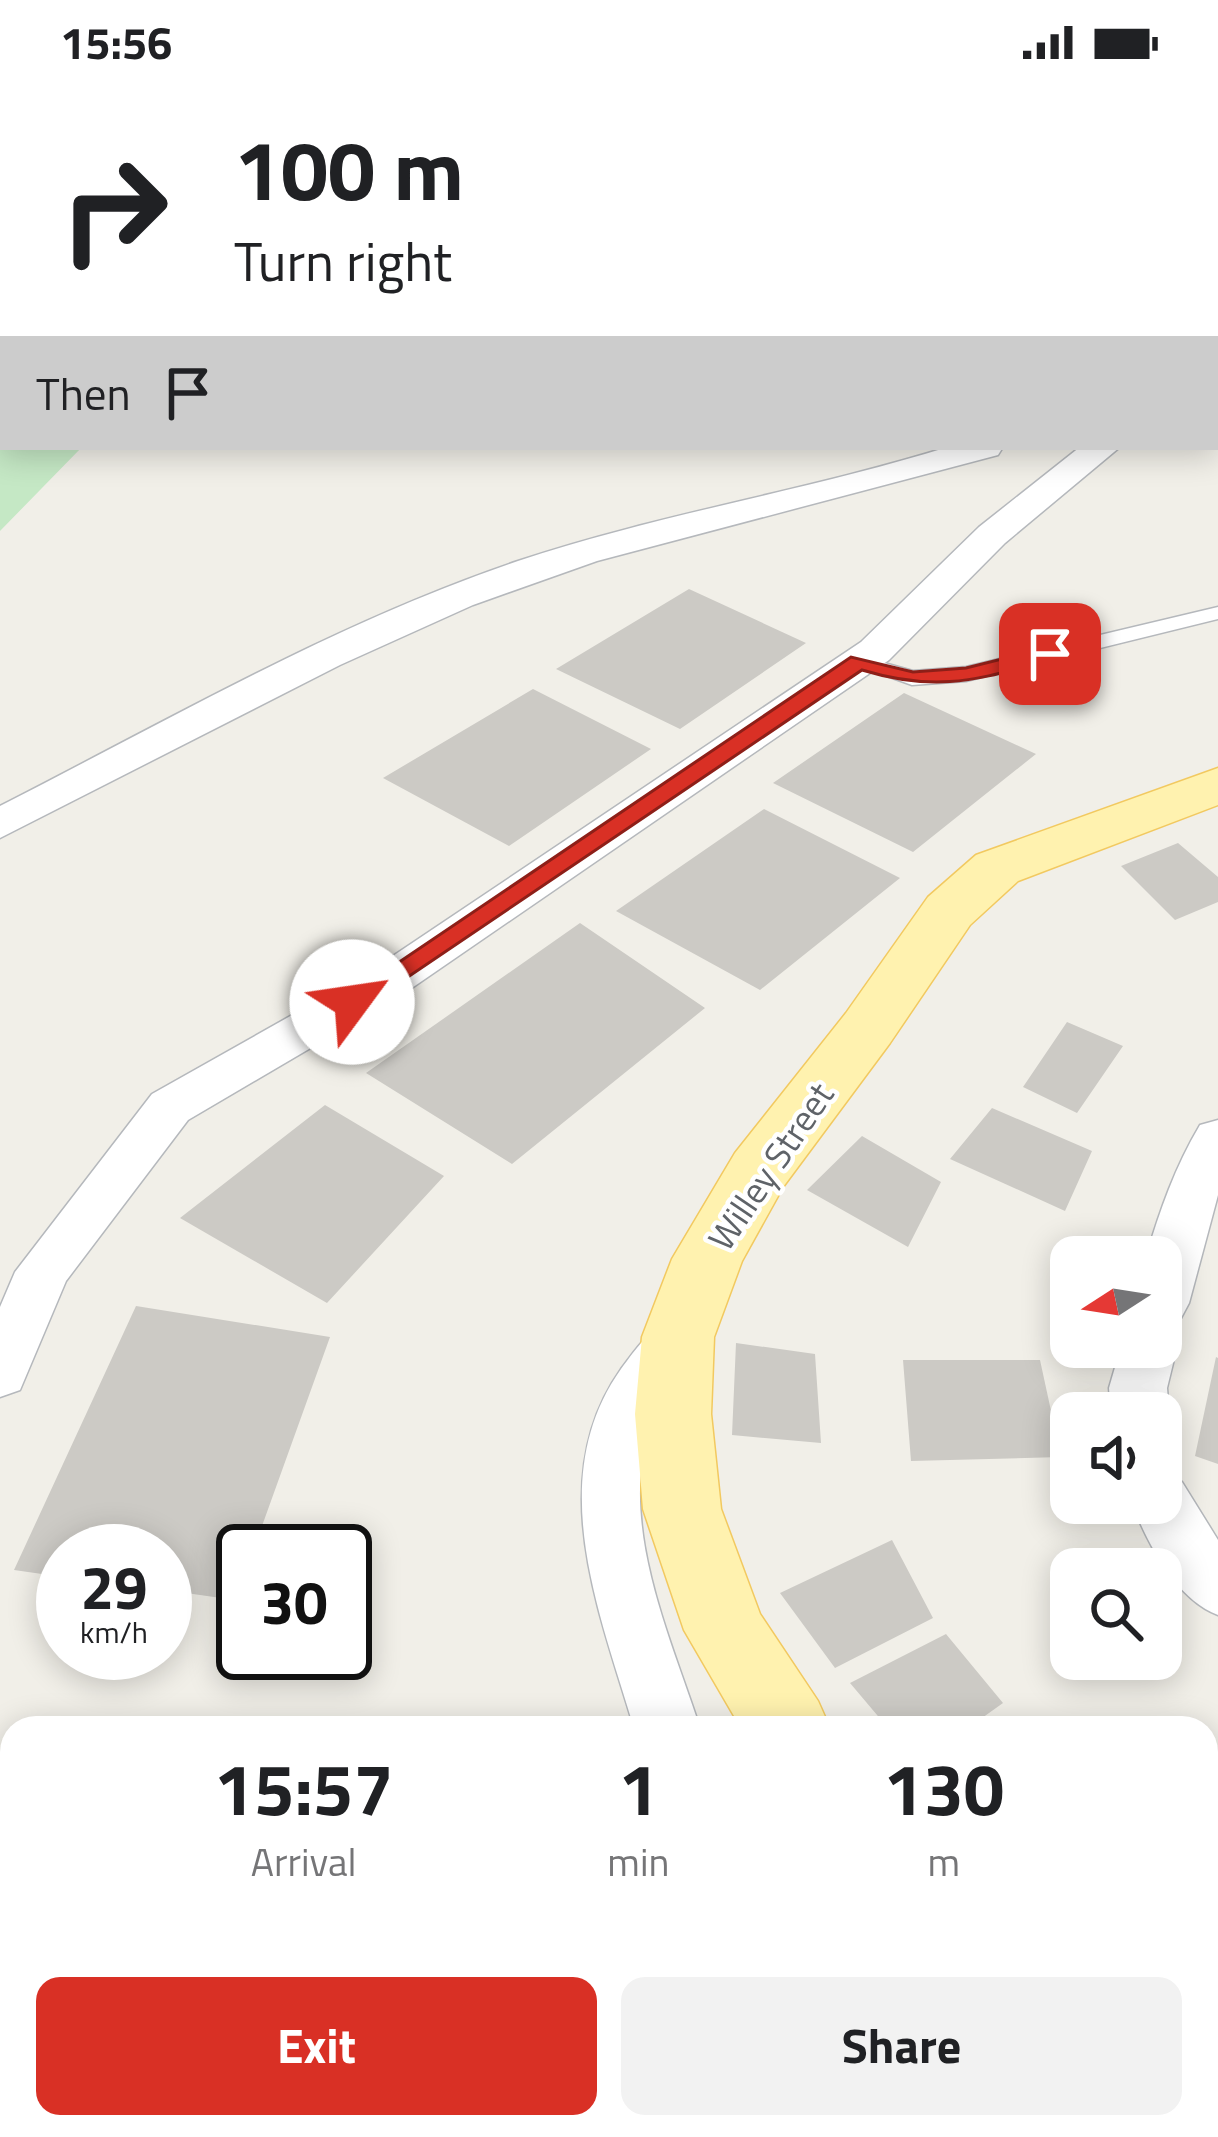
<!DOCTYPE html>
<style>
:root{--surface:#fff;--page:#f2f2f2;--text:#202124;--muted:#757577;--accent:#d93025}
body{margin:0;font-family:"Titillium Web",sans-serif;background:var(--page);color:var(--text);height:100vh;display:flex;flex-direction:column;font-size:45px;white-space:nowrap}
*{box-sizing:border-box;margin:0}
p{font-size:39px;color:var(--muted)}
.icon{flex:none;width:66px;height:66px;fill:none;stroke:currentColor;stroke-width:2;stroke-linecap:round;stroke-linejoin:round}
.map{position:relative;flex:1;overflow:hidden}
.sheet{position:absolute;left:0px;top:1632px;width:1218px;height:423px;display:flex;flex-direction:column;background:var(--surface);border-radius:36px 36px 0 0;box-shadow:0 6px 30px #0003}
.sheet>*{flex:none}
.guide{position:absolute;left:0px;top:0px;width:1218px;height:366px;box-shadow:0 6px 30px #0003;background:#fff;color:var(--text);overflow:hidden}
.needle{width:78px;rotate:258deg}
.buttons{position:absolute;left:1050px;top:1152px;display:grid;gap:24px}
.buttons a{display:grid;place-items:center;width:132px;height:132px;border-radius:24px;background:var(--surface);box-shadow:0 6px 30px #0003;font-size:60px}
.speed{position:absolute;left:36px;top:1440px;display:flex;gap:24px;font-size:60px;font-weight:700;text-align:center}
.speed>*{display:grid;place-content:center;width:156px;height:156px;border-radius:50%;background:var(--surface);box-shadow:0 6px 30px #0003;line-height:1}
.speed small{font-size:30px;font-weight:400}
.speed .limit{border:6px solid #111;border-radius:18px;background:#fff;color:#111}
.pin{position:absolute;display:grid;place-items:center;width:102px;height:102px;color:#fff;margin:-51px;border-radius:24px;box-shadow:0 6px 18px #0006}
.me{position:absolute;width:132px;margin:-66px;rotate:59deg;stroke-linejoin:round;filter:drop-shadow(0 0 9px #0008)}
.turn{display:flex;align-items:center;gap:42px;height:252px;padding:0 36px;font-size:54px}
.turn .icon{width:156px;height:156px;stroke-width:2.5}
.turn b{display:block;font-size:84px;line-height:102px}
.then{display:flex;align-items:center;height:114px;padding:0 36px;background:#0003;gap:24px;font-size:45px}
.eta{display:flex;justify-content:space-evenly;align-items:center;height:204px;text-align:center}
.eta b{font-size:72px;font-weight:700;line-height:84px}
.primary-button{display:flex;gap:24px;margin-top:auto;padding:24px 36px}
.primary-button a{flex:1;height:138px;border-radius:24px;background:var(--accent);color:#fff;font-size:48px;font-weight:700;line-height:138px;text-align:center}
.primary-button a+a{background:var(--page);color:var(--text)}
.status{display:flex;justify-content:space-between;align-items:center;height:84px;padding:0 60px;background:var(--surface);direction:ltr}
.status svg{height:33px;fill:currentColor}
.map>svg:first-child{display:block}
.green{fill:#c5e8c5}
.building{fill:#cccac5}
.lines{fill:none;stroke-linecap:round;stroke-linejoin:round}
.service-casing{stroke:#b5b8bc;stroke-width:3}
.minor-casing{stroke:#b5b8bc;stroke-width:3}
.primary-casing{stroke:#f2c960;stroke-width:3}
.service{fill:#fff;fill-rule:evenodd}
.minor{fill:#fff;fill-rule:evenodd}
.primary{fill:#fff2af;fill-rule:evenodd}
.route{fill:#d93025;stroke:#8d1f18;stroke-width:3}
.labels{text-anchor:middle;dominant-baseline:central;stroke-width:9;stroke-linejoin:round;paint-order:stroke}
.street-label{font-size:36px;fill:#5f6368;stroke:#fff}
</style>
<div class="status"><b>15:56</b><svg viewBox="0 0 49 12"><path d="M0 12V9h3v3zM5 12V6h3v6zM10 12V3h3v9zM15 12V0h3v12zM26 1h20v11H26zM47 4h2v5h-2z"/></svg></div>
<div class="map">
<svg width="1218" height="2053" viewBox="0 0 1218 2053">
<rect width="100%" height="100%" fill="#f1efe8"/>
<path class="green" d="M 0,226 L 3,363 L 82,363 L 0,447 Z"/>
<path class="building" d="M 689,505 L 806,559 L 680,645 L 556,585 Z
M 533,605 L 651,665 L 509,762 L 383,694 Z
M 904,609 L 1036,670 L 913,768 L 773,699 Z
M 764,725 L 900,794 L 760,906 L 616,827 Z
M 1178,759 L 1218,793 L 1218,818 L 1175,836 L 1121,782 Z
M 580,839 L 705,924 L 512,1080 L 366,989 Z
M 1067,938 L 1123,962 L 1077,1029 L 1023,1003 Z
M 325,1021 L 444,1092 L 327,1219 L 180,1134 Z
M 992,1024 L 1092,1067 L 1065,1127 L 950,1075 Z
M 862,1052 L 941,1098 L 908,1163 L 807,1106 Z
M 136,1222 L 330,1253 L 253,1467 L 243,1467 L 243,1495 L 235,1516 L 165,1506 L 165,1467 L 63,1467 L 63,1493 L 14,1486 Z
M 736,1259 L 815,1270 L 821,1359 L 732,1351 Z
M 1216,1273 L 1218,1274 L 1218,1380 L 1195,1372 Z
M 903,1276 L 1040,1276 L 1061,1373 L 911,1377 Z
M 892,1456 L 933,1534 L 835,1584 L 780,1509 Z
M 946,1550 L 1003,1619 L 968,1644 L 888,1644 L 850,1599 Z
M 1206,1811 L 1218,1820 L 1218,1932 L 1206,1924 Z
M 335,2043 L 548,2043 L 546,2053 L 332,2053 Z
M 849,2043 L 997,2043 L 993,2053 L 846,2053 Z"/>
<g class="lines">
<g class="service-casing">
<path id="service" d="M 1215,296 L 1218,296 L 1218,307 L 1215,307 Z
M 1218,523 L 1218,535 L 966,597 L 912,601 L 848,578 L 859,572 L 913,587 L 966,583 Z"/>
</g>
<g class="minor-casing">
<path id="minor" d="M 153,0 L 181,0 L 152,3 Z
M 497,0 L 525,0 L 496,3 Z
M 1215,57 L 1218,57 L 1218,75 L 1215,75 Z
M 948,363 L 1003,363 L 998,371 L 597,477 L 473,521 L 340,581 L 0,754 L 0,722 C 169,636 337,538 518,477 C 659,430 806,407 948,363 Z
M 1080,363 L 1120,363 L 1005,459 L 889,576 L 406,908 L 188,1036 L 66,1197 L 20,1306 L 0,1313 L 0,1223 L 15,1188 L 152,1010 L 372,886 L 861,558 L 979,443 Z
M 1218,1036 L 1218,1111 L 1189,1219 L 1181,1234 L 1161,1240 L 1161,1173 L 1146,1173 C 1160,1126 1175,1083 1200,1041 Z
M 674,1236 L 694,1242 L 702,1258 C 689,1282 667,1303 656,1328 C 612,1429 669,1548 700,1644 L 634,1644 C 600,1529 543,1395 621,1285 C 637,1264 649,1244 674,1236 Z
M 1161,1245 L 1169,1247 L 1177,1263 L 1167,1304 L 1169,1329 L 1161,1344 L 1161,1329 L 1111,1329 L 1109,1304 L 1121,1263 L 1161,1263 Z
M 1161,1391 L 1182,1398 L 1218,1456 L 1218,1531 C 1177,1516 1147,1459 1132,1419 L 1161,1419 Z
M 663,2043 L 737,2043 L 736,2053 L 662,2053 Z"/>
</g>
<g class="primary-casing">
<path id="primary" d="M 0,132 L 3,132 L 3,156 L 0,156 Z
M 1215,208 L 1218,208 L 1218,234 L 1215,234 Z
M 1218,684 L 1218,721 L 1018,797 L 970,841 L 890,959 L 783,1103 L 742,1177 L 714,1253 L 711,1330 L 721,1425 L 760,1530 L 818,1617 L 830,1644 L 741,1644 L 684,1546 L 643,1425 L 635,1330 L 642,1253 L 672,1175 L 735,1069 L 846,929 L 928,813 L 976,771 Z
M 1206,1935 L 1218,1940 L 1218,2036 L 1206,2031 Z"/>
</g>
<use href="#service" class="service"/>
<use href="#minor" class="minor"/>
<use href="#primary" class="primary"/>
</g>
<path class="route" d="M 1050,563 L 1057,565 L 1057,575 C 980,594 941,610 862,586 L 362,924 L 343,924 L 340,918 L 851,573 L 913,588 L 966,584 Z"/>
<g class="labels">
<g class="street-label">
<text transform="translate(770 1082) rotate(-56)">Willey Street</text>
</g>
</g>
</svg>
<div class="buttons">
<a><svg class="needle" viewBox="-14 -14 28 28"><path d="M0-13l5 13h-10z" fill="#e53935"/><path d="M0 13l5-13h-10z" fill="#757577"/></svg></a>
<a><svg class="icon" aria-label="sound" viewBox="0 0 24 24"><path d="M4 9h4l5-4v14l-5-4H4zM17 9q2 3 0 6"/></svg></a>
<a><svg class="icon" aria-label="search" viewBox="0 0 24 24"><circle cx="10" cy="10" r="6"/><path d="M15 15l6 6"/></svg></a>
</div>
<div class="speed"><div>29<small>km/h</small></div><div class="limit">30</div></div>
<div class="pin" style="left:1050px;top:570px;background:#d93025"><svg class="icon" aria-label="arrive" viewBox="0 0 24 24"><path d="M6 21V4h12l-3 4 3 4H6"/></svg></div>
<svg class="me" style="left:352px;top:918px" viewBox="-20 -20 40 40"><circle r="19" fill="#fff"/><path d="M0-13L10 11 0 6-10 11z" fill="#d93025"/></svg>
<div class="guide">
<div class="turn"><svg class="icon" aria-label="right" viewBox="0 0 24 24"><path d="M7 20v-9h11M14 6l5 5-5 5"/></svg><div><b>100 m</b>Turn right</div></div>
<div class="then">Then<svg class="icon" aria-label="arrive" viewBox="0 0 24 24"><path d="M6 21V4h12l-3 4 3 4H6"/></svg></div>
</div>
<section class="sheet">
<div class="eta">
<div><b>15:57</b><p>Arrival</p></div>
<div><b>1</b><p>min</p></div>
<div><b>130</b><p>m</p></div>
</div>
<div class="primary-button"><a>Exit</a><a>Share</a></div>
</section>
</div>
